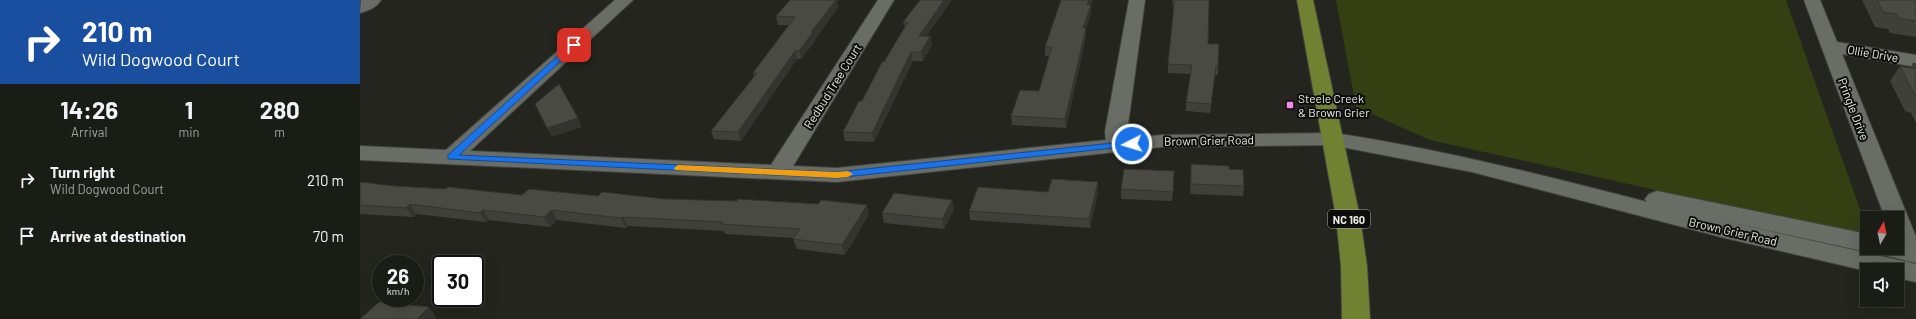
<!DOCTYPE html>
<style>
:root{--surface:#1a1c16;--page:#23251f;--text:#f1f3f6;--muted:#9fa1a1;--line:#383a35}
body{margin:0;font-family:Barlow,sans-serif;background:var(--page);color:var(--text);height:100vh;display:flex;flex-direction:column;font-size:15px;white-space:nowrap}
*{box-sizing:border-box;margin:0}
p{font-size:13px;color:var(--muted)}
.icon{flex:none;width:22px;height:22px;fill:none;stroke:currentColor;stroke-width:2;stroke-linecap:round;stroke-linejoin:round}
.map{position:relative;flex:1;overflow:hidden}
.details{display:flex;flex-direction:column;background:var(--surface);width:360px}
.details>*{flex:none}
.banner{background:#1a4fa0;color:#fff;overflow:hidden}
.needle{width:26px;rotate:9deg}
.buttons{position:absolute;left:1500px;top:211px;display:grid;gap:8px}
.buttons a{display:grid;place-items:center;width:44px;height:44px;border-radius:0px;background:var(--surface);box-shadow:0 4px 16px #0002,0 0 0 1px var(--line);font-size:20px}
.speed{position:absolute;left:12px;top:255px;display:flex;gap:8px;font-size:20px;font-weight:700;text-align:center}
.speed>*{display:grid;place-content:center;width:52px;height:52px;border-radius:50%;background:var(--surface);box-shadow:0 4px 16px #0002,0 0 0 1px var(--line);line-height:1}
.speed small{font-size:10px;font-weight:400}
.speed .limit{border:2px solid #111;border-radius:6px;background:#fff;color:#111}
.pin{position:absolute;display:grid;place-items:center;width:34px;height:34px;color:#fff;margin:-17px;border-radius:8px;box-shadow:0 2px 6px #0006}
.me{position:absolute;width:44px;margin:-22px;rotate:265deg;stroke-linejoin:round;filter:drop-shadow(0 0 3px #0008)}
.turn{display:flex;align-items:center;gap:14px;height:84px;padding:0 16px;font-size:18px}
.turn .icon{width:52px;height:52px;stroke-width:2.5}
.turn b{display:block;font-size:28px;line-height:34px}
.eta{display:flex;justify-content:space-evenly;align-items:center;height:68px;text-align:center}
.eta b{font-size:24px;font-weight:700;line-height:28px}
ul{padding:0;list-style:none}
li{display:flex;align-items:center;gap:12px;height:56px;padding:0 16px}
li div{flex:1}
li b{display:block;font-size:15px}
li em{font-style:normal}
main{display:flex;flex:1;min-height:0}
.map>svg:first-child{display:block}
.green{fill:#353f12}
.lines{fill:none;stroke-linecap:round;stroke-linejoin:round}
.minor-casing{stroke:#42433d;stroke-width:2}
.secondary-casing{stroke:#42433d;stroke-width:2}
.primary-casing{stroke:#42433d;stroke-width:2}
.minor{fill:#6a6d65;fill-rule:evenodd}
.secondary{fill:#6a6d65;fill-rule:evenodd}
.primary{fill:#718132;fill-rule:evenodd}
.wall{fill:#3f403a}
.shaded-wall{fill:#33342f}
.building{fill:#494b43;stroke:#33342f}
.route{fill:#1a73e8;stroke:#114b97}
.slow{fill:#f59e0b}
.poi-dot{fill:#f788ec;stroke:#0d0e0b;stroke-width:1.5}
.labels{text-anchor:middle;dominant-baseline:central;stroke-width:4;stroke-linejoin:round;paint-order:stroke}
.shield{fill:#0d0e0b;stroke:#a6a7a3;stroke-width:1}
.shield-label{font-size:11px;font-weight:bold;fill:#e8e9e4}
.street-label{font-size:12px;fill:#e8e9e4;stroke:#0d0e0b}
.poi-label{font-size:12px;fill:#e8e9e4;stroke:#0d0e0b;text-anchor:start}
</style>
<main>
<section class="details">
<div class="banner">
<div class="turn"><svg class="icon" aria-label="right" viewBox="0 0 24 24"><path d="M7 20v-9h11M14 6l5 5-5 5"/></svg><div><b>210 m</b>Wild Dogwood Court</div></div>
</div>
<div class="eta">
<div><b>14:26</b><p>Arrival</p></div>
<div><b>1</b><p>min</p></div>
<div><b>280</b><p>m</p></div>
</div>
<ul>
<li><svg class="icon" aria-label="right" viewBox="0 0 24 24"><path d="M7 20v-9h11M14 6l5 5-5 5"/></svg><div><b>Turn right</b><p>Wild Dogwood Court</p></div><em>210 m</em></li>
<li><svg class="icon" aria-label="arrive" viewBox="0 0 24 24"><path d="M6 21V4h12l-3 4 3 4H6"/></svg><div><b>Arrive at destination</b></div><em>70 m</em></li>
</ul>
</section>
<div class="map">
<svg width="1556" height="319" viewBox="0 0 1556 319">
<rect width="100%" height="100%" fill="#23251e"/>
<path class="green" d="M 976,0 L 1426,0 L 1507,229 L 1507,237 L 1070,140 L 996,107 Z"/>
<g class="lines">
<g class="minor-casing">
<path id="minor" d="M 1,0 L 21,0 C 17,7 8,11 0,13 Z
M 255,0 L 273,0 L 110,151 L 411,165 L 518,0 L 534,0 L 433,166 L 477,168 L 746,140 L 745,132 L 769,0 L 785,0 L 767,132 L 767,138 L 802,135 L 974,133 L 982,134 L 985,139 L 982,144 L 974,145 L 802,147 L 477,182 L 0,160 L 0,146 L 86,150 Z
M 1444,0 L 1460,0 L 1477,42 L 1556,55 L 1556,67 L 1482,54 L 1556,237 L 1556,260 L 1550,262 L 1541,259 L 1536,248 L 1537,248 L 1537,218 L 1525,218 Z"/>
</g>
<g class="secondary-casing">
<path id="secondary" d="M 974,133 C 1080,149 1183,175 1287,202 L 1285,199 L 1289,194 L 1297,191 L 1507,234 L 1507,248 L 1537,248 L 1537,241 L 1556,245 L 1556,263 L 1519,254 L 1516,249 L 1507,252 L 1351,218 L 1556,264 L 1556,282 L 1537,278 L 1537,270 L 1507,271 L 1365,238 L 1112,172 L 966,144 L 963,139 L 966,134 Z"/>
</g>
<g class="primary-casing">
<path id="primary" d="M 937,0 L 953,0 L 1000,217 L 1007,266 L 1010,319 L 982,319 L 981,266 L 976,217 Z"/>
</g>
<use href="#minor" class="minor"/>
<use href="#secondary" class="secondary"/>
<use href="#primary" class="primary"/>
</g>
<path class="wall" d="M 592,0 L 566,36 L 570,36 L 572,45 L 563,61 L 553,61 L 514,142 L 485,141 L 483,132 L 502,101 L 524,62 L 545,27 L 543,22 Z
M 812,0 L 849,0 L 848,44 L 858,66 L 858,75 L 855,75 L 850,113 L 826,111 L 826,102 L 831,74 L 808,73 L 808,64 L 814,10 Z
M 1502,0 L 1556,0 L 1556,37 L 1530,33 L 1528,29 L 1515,27 Z
M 477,3 L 478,8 L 455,39 L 455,41 L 441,59 L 437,59 L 381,141 L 354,139 L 351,131 L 394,77 L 393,73 L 429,25 L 418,25 L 416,16 Z
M 731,5 L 731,13 L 726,28 L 726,37 L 706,128 L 652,125 L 651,116 L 679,91 L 689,56 L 685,56 L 685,47 Z
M 1553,63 L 1555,64 L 1556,63 L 1556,123 L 1551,113 L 1545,111 L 1530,81 L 1540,66 L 1550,68 Z
M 831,164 L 869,169 L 884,186 L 883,196 L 830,194 Z
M 814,181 L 812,201 L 761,199 L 761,189 Z
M 0,182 L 34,186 L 162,195 L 238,196 L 305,199 L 509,214 L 485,255 L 437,249 L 433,239 L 434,238 L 365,234 L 364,231 L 268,226 L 266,228 L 197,220 L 190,227 L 129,220 L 126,222 L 56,214 L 53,217 L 0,214 Z
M 688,192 L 738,192 L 730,228 L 610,220 L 609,211 Z
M 594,209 L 584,229 L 524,223 L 522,213 Z"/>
<path class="shaded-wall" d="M 471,0 L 479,0 L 477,3 L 478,8 L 455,39 L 455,41 L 441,59 L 439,51 L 451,32 Z
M 584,0 L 592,0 L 561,44 L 559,36 Z
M 729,0 L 733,0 L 731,5 L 731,13 L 723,37 L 723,28 L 727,4 Z
M 726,28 L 726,37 L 706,128 L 705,119 Z
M 570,36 L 572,45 L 563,61 L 561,52 Z
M 435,51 L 437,59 L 381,141 L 378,132 Z
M 551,52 L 553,61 L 514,142 L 512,133 Z
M 218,118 L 222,127 L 192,137 L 187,128 Z
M 738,182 L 738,192 L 730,228 L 729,219 Z
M 592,200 L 594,209 L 584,229 L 582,219 Z
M 50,204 L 56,214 L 53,217 L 46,208 Z
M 507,205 L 509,214 L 485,255 L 482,245 Z
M 123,210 L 129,220 L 126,222 L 120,213 Z
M 192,210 L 197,220 L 190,227 L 184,217 Z
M 263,217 L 268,226 L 266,228 L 261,218 Z
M 69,307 L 76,317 L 75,319 L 57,319 Z"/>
<path class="building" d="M 430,0 L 476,0 L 451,32 L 453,32 L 439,51 L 435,51 L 378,132 L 351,131 L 397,73 L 393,73 L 435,17 L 416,16 Z
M 560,0 L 584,0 L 559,36 L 570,36 L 561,52 L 551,52 L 512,133 L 483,132 L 499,101 L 502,101 L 522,62 L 524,62 L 548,22 L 543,22 Z
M 701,0 L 729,0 L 727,4 L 731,5 L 723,28 L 726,28 L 705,119 L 651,116 L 660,90 L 679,91 L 692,47 L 685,47 Z
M 814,0 L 849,0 L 848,44 L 859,44 L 858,66 L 856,66 L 851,104 L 826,102 L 832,65 L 808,64 L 814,5 Z
M 1517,0 L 1556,0 L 1556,21 L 1538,18 L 1536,14 L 1523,12 Z
M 1553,63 L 1556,64 L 1556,69 Z
M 1540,66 L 1556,69 L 1556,96 L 1555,96 Z
M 199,84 L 218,118 L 187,128 L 175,104 Z
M 831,164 L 869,166 L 869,169 L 883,170 L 884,186 L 831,184 Z
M 764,169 L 814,171 L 813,192 L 761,189 Z
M 692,179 L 738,182 L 729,219 L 609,211 L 618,187 L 688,192 Z
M 0,182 L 34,186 L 85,189 L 88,187 L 162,195 L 169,189 L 238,196 L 242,192 L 305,199 L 377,201 L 378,199 L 458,204 L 461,200 L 507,205 L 482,245 L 433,239 L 440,229 L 361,224 L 363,222 L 263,217 L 261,218 L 192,210 L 184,217 L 123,210 L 120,213 L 50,204 L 46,208 L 0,205 Z
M 534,193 L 592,200 L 582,219 L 522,213 Z
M 19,302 L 69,307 L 57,319 L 0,319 Z"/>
<path class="route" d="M 211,44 L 218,45 L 99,155 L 476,172 L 772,141 L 776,144 L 772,146 L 476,178 L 88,159 L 88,155 Z"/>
<path class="slow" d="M 318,165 L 476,172 L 488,171 L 493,174 L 488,177 L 476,178 L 315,170 L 314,168 Z"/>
<rect class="poi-dot" x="926" y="101" width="8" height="8" rx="2"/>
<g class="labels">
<rect class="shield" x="968" y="210" width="42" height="18" rx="3"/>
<g class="shield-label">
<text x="989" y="219">NC 160</text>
</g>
<g class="street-label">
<text transform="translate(1513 53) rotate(10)">Ollie Drive</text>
<text transform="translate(472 86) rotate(-58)">Redbud Tree Court</text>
<text transform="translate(1494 109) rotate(69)">Pringle Drive</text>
<text transform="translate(849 140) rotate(-1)">Brown Grier Road</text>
<text transform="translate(1373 231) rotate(13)">Brown Grier Road</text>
</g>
<g class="poi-label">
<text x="938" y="98">Steele Creek<tspan x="938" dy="14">&amp; Brown Grier</tspan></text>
</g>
</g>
</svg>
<div class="buttons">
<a><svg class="needle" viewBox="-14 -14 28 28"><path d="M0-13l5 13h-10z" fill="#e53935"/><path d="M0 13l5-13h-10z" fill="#9fa1a1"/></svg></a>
<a><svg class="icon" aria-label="sound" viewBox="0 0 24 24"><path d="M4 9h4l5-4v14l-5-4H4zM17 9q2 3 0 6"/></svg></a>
</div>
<div class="speed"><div>26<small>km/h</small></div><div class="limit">30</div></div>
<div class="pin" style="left:214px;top:45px;background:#d93025"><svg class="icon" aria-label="arrive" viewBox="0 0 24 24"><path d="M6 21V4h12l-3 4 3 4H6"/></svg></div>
<svg class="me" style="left:772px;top:144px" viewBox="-20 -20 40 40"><circle r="17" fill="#1a73e8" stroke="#fff" stroke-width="3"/><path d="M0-11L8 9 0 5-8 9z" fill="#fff"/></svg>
</div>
</main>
